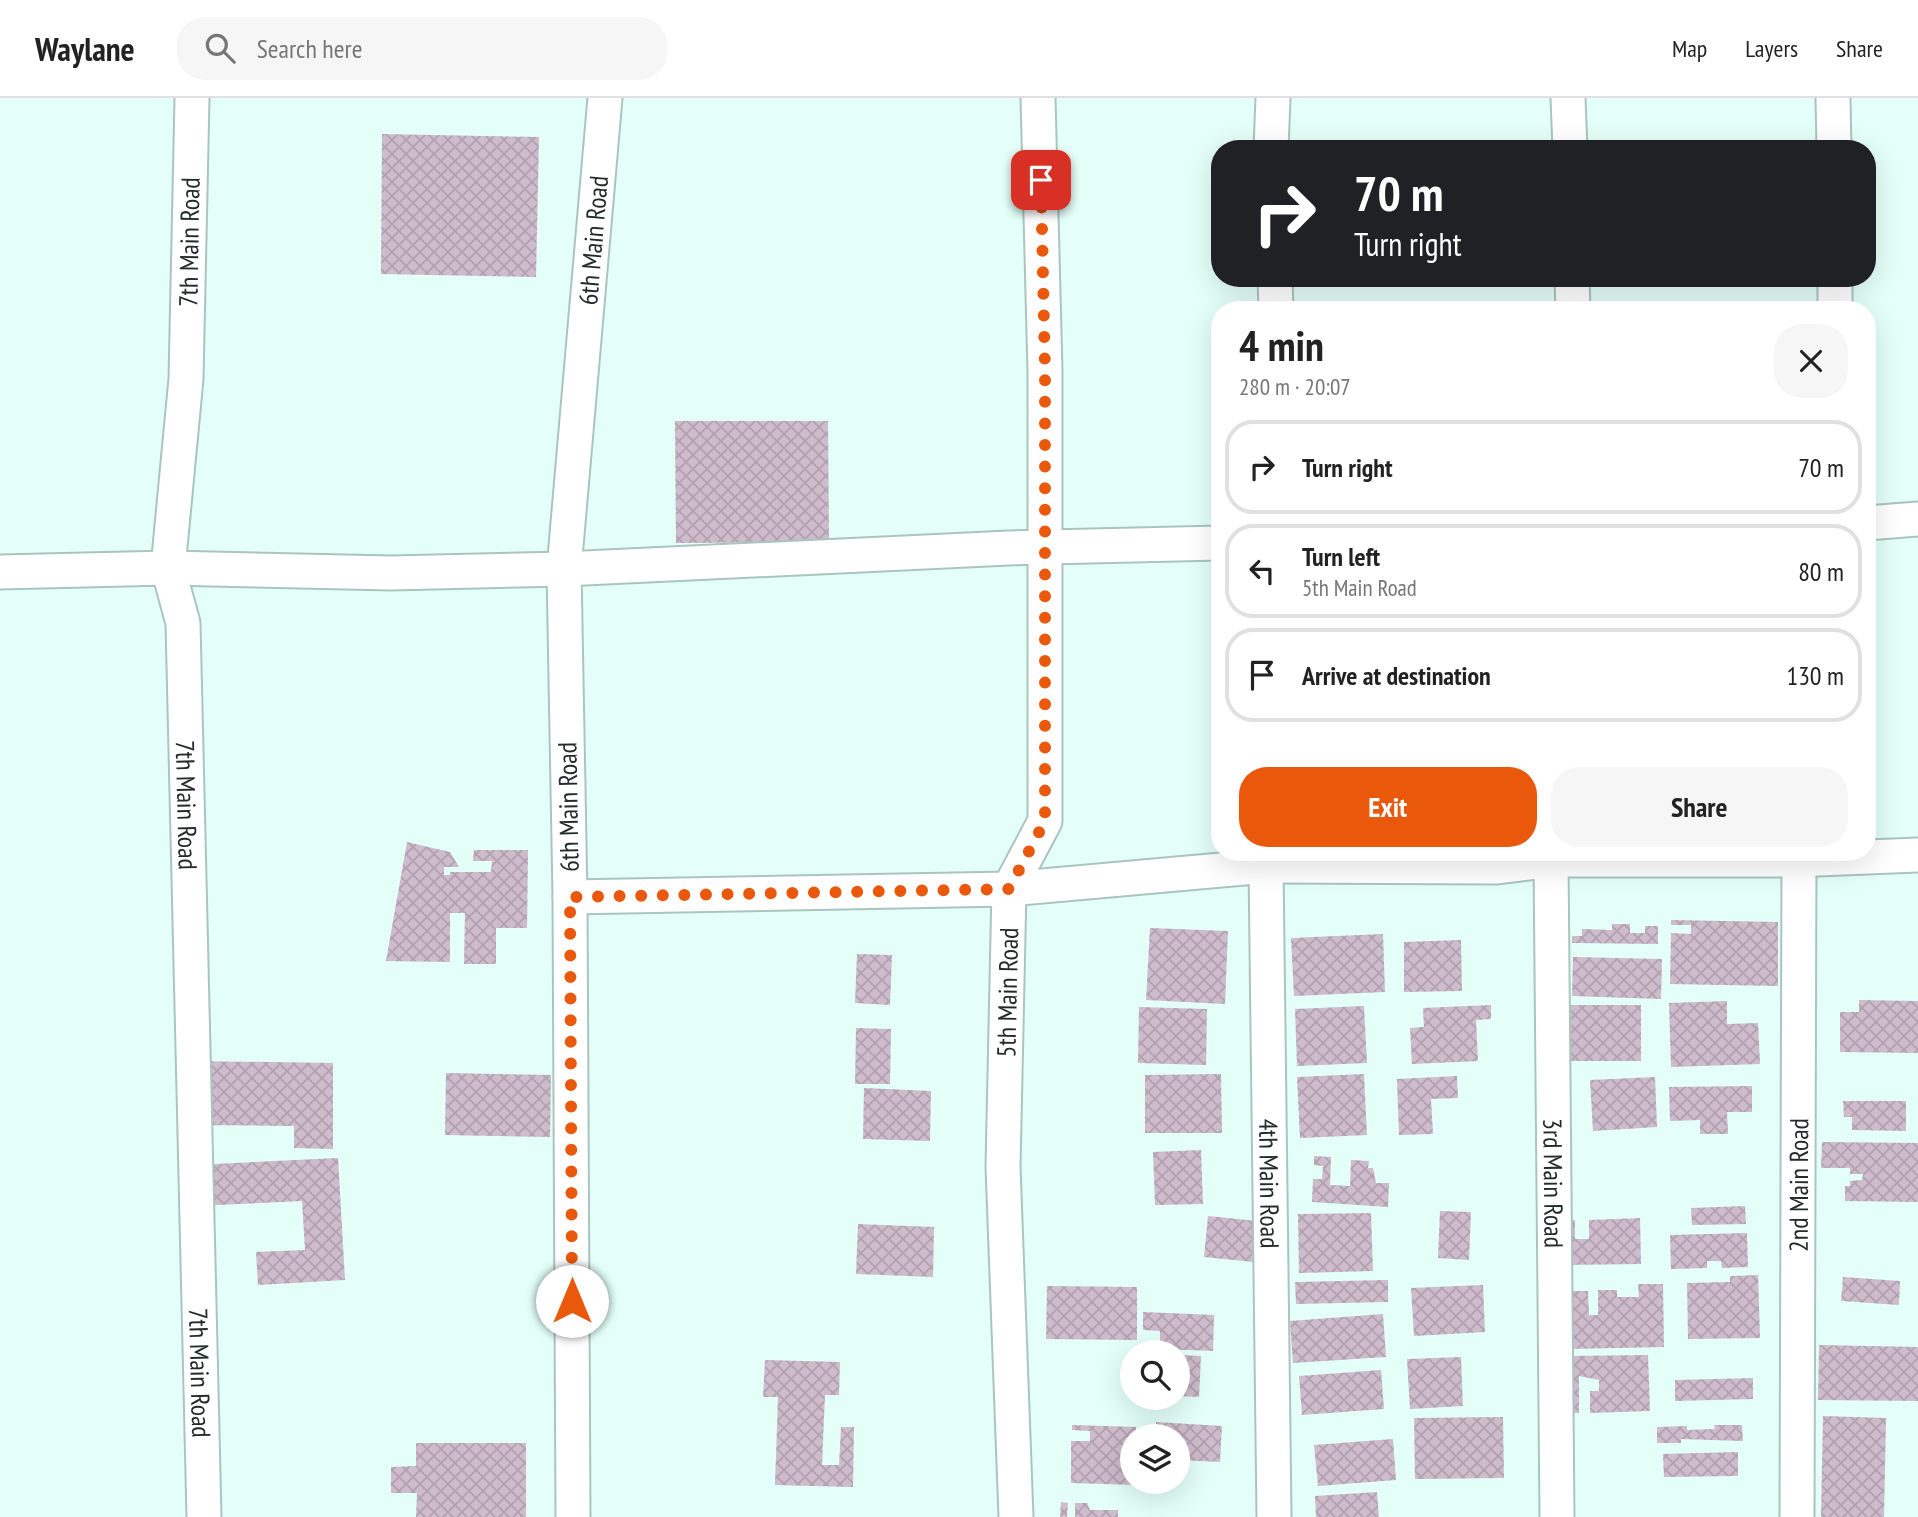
<!DOCTYPE html>
<meta charset="utf-8">
<style>
:root{--surface:#fff;--page:#f6f6f6;--text:#222;--muted:#767676;--line:#e0e0e0;--accent:#ea580c}
body{margin:0;font-family:"PT Sans Narrow",sans-serif;background:var(--page);color:var(--text);height:100vh;display:flex;flex-direction:column;font-size:26px;white-space:nowrap}
*{box-sizing:border-box;margin:0}
p{font-size:23px;color:var(--muted)}
.icon{flex:none;width:38px;height:38px;fill:none;stroke:currentColor;stroke-width:2;stroke-linecap:round;stroke-linejoin:round}
.map{position:relative;flex:1;overflow:hidden}
.drawer{position:absolute;left:1211px;top:203px;width:665px;height:560px;display:flex;flex-direction:column;background:var(--surface);border-radius:28px;box-shadow:0 7px 28px #0002}
.drawer>*{flex:none}
.guide{position:absolute;left:1211px;top:42px;width:665px;height:147px;border-radius:28px;box-shadow:0 7px 28px #0002;background:#202124;color:#fff;overflow:hidden}
.fabs{position:absolute;left:1120px;top:1242px;display:grid;gap:14px}
.fabs a{display:grid;place-items:center;width:70px;height:70px;border-radius:50%;background:var(--surface);box-shadow:0 7px 28px #0002;font-size:35px}
.pin{position:absolute;display:grid;place-items:center;width:60px;height:60px;color:#fff;margin:-30px;border-radius:14px;box-shadow:0 4px 10px #0006}
.me{position:absolute;width:77px;margin:-38px;rotate:0deg;stroke-linejoin:round;filter:drop-shadow(0 0 5px #0008)}
.turn{display:flex;align-items:center;gap:24px;height:147px;padding:0 28px;font-size:32px}
.turn .icon{width:91px;height:91px;stroke-width:2.5}
.turn b{display:block;font-size:49px;line-height:60px}
.round{display:grid;place-items:center;flex:none;width:74px;height:74px;border-radius:28px;background:var(--page)}
.head{display:flex;align-items:center;justify-content:space-between;height:119px;padding:0 28px}
h1{font-size:42px;font-weight:800;line-height:52px}
.button{display:flex;gap:14px;margin-top:auto;padding:14px 28px}
.button a{flex:1;height:80px;border-radius:28px;background:var(--accent);color:#fff;font-size:28px;font-weight:800;line-height:80px;text-align:center}
.button a+a{background:var(--page);color:var(--text)}
ul{padding:0;list-style:none}
li{display:flex;align-items:center;gap:21px;height:94px;margin:0 14px 10px;padding:0 14px;border:4px solid var(--line);border-radius:28px}
li div{flex:1}
li b{display:block;font-size:26px}
li em{font-style:normal}
header{display:flex;align-items:center;gap:42px;box-sizing:border-box;height:98px;padding:0 35px;background:var(--surface);border-bottom:2px solid var(--line)}
header strong{font-size:33px}
nav{display:flex;gap:38px;margin-inline-start:auto;font-size:24px}
.search{width:490px;height:63px;background:var(--page);display:flex;align-items:center;gap:18px;box-sizing:border-box;padding:0 24px;border-radius:28px;color:var(--muted);font-size:26px}
.map>svg:first-child{display:block}
.building{fill:url(#building-cross-hatch)}
.lines{fill:none;stroke-linecap:round;stroke-linejoin:round}
.minor-casing{stroke:#aac5be;stroke-width:37}
.minor{stroke:#fff;stroke-width:33}
.route{stroke:#ea580c;stroke-width:12;stroke-dasharray:0 21.6}
.labels{text-anchor:middle;dominant-baseline:central;stroke-width:7;stroke-linejoin:round;paint-order:stroke}
.street-label{font-size:26px;fill:#222c2a;stroke:#fff}
</style>
<header>
<strong>Waylane</strong>
<div class="search"><svg class="icon" aria-label="search" viewBox="0 0 24 24"><circle cx="10" cy="10" r="6"/><path d="M15 15l6 6"/></svg>Search here</div>
<nav><a>Map</a><a>Layers</a><a>Share</a></nav>
</header>
<div class="map">
<svg width="1918" height="1419" viewBox="0 0 1918 1419">
<defs>
<pattern id="building-cross-hatch" width="8" height="8" patternUnits="userSpaceOnUse" patternTransform="scale(1.75)"><rect width="8" height="8" fill="#cebbcb"/><path d="M0 0l8 8M0 8l8-8" fill="none" stroke="#b1a1ae"/></pattern>
</defs>
<rect width="100%" height="100%" fill="#e3fff8"/>
<path class="building" d="M 382,36 L 539,39 L 536,179 L 381,176 Z
M 675,323 L 828,323 L 829,444 L 676,445 Z
M 407,744 L 450,754 L 459,769 L 444,769 L 444,777 L 450,777 L 450,774 L 491,774 L 492,763 L 473,763 L 474,752 L 528,752 L 527,830 L 496,830 L 496,866 L 464,866 L 465,815 L 450,815 L 450,864 L 386,863 Z
M 1671,822 L 1778,824 L 1778,888 L 1670,886 L 1671,835 L 1691,836 L 1691,827 L 1671,827 Z
M 1612,826 L 1630,826 L 1630,835 L 1645,835 L 1645,828 L 1658,828 L 1658,846 L 1572,845 L 1572,838 L 1582,838 L 1582,831 L 1612,832 Z
M 1150,830 L 1228,833 L 1225,906 L 1146,902 Z
M 1383,836 L 1385,894 L 1294,898 L 1291,840 Z
M 1461,842 L 1462,893 L 1404,894 L 1404,844 Z
M 857,856 L 892,857 L 890,907 L 855,905 Z
M 1573,859 L 1662,861 L 1661,901 L 1572,898 Z
M 1859,902 L 1918,903 L 1918,955 L 1840,954 L 1840,914 L 1859,914 Z
M 1727,903 L 1727,926 L 1758,925 L 1760,966 L 1671,969 L 1669,905 Z
M 1491,907 L 1491,921 L 1476,922 L 1478,963 L 1412,966 L 1410,930 L 1424,929 L 1423,910 Z
M 1560,907 L 1641,907 L 1641,963 L 1560,963 Z
M 1364,908 L 1367,965 L 1297,968 L 1295,911 Z
M 1139,909 L 1207,911 L 1206,967 L 1138,965 Z
M 856,930 L 891,931 L 890,986 L 855,986 Z
M 193,963 L 333,965 L 333,1051 L 294,1050 L 294,1028 L 193,1027 Z
M 446,975 L 551,977 L 550,1039 L 445,1037 Z
M 1221,976 L 1222,1035 L 1145,1035 L 1145,977 Z
M 1364,976 L 1367,1037 L 1300,1040 L 1297,979 Z
M 1457,978 L 1458,1000 L 1431,1001 L 1433,1036 L 1399,1037 L 1397,981 Z
M 1655,979 L 1657,1029 L 1593,1033 L 1590,982 Z
M 1752,988 L 1752,1014 L 1727,1014 L 1728,1036 L 1700,1036 L 1700,1022 L 1670,1023 L 1669,989 Z
M 864,990 L 931,993 L 930,1043 L 863,1041 Z
M 1843,1003 L 1906,1003 L 1906,1033 L 1852,1032 L 1852,1019 L 1844,1019 Z
M 1822,1044 L 1918,1045 L 1918,1104 L 1845,1103 L 1845,1088 L 1850,1088 L 1850,1083 L 1862,1082 L 1863,1076 L 1850,1076 L 1850,1070 L 1821,1070 Z
M 1201,1052 L 1203,1106 L 1155,1107 L 1153,1054 Z
M 1314,1058 L 1331,1059 L 1330,1087 L 1350,1088 L 1351,1062 L 1369,1063 L 1368,1070 L 1373,1070 L 1376,1085 L 1389,1085 L 1388,1109 L 1312,1104 L 1313,1081 L 1322,1081 L 1323,1068 L 1314,1067 Z
M 338,1060 L 345,1182 L 258,1187 L 256,1154 L 305,1152 L 302,1103 L 196,1108 L 194,1067 Z
M 1745,1108 L 1746,1126 L 1692,1127 L 1691,1110 Z
M 1440,1113 L 1471,1114 L 1469,1162 L 1438,1160 Z
M 1371,1115 L 1373,1173 L 1299,1175 L 1298,1116 Z
M 1208,1118 L 1257,1123 L 1253,1164 L 1204,1159 Z
M 1640,1120 L 1641,1166 L 1562,1167 L 1562,1159 L 1572,1158 L 1572,1149 L 1561,1149 L 1561,1122 L 1575,1122 L 1575,1141 L 1589,1141 L 1589,1122 Z
M 858,1126 L 934,1129 L 933,1179 L 856,1176 Z
M 1747,1135 L 1748,1169 L 1722,1170 L 1721,1163 L 1707,1163 L 1707,1170 L 1671,1171 L 1670,1137 Z
M 1758,1177 L 1760,1240 L 1688,1241 L 1687,1185 L 1730,1184 L 1730,1178 Z
M 1843,1179 L 1900,1183 L 1899,1207 L 1841,1203 Z
M 1388,1182 L 1388,1204 L 1296,1206 L 1295,1184 Z
M 1638,1186 L 1663,1186 L 1664,1249 L 1570,1251 L 1569,1193 L 1588,1193 L 1589,1217 L 1598,1217 L 1598,1192 L 1617,1192 L 1617,1199 L 1639,1199 Z
M 1483,1187 L 1485,1234 L 1414,1238 L 1411,1190 Z
M 1047,1188 L 1137,1189 L 1137,1242 L 1046,1241 Z
M 1143,1214 L 1214,1217 L 1213,1253 L 1160,1251 L 1160,1233 L 1143,1232 Z
M 1383,1216 L 1386,1259 L 1293,1265 L 1290,1223 Z
M 1819,1247 L 1918,1249 L 1918,1303 L 1818,1302 Z
M 1178,1257 L 1201,1258 L 1199,1299 L 1178,1298 Z
M 1648,1257 L 1650,1313 L 1590,1315 L 1590,1293 L 1599,1293 L 1599,1282 L 1579,1278 L 1579,1315 L 1569,1315 L 1568,1258 Z
M 1461,1259 L 1463,1308 L 1410,1311 L 1407,1261 Z
M 765,1262 L 840,1264 L 839,1297 L 825,1297 L 822,1367 L 839,1367 L 841,1329 L 854,1329 L 853,1389 L 775,1387 L 778,1299 L 763,1299 Z
M 1381,1272 L 1384,1311 L 1302,1317 L 1299,1278 Z
M 1753,1280 L 1753,1301 L 1675,1303 L 1675,1282 Z
M 1823,1318 L 1886,1320 L 1884,1419 L 1821,1419 Z
M 1503,1319 L 1504,1380 L 1415,1381 L 1414,1320 Z
M 1156,1324 L 1222,1328 L 1220,1364 L 1178,1362 L 1178,1339 L 1156,1339 Z
M 1072,1327 L 1136,1329 L 1136,1339 L 1132,1339 L 1132,1384 L 1135,1387 L 1071,1385 L 1071,1343 L 1090,1343 L 1090,1333 L 1072,1332 Z
M 1714,1327 L 1742,1327 L 1743,1343 L 1681,1341 L 1681,1345 L 1657,1345 L 1657,1329 L 1687,1328 L 1687,1332 L 1715,1331 Z
M 1393,1341 L 1396,1382 L 1318,1388 L 1314,1347 Z
M 416,1345 L 526,1345 L 526,1419 L 416,1419 L 417,1395 L 391,1395 L 391,1369 L 416,1368 Z
M 1738,1354 L 1738,1378 L 1664,1379 L 1663,1356 Z
M 1377,1394 L 1379,1419 L 1316,1419 L 1315,1398 Z
M 1061,1404 L 1068,1405 L 1067,1419 L 1060,1419 Z
M 1075,1405 L 1087,1405 L 1090,1412 L 1118,1412 L 1118,1419 L 1075,1419 Z"/>
<g class="lines">
<g class="minor-casing">
<g id="minor">
<path id="s1" d="M 192,0 L 186,281 L 168,470 L 183,525 L 204,1419"/>
<path d="M 1568,0 L 1570,51"/>
<path d="M 1833,0 L 1834,51"/>
<path d="M 1271,51 L 1273,0"/>
<path d="M 1275,180 L 1276,212"/>
<path d="M 1572,180 L 1573,212"/>
<path d="M 1835,180 L 1835,212"/>
<path d="M 1867,425 L 1918,421"/>
<path d="M 0,474 L 168,470 L 391,475 L 564,471 L 1009,450 L 1220,445"/>
<path id="s2" d="M 1270,754 L 1266,768 L 1274,1419"/>
<path id="s3" d="M 1555,754 L 1551,762 L 1557,1419"/>
<path d="M 570,799 L 1009,791 L 1266,768 L 1497,769 L 1551,762 L 1793,762 L 1918,757"/>
<path id="s4" d="M 573,1419 L 570,799 L 564,471 L 605,0"/>
<path id="s5" d="M 1016,1419 L 1003,1069 L 1009,791 L 1045,723 L 1045,274 L 1038,0"/>
<path id="s6" d="M 1797,1419 L 1799,754"/>
</g>
</g>
<use href="#minor" class="minor"/>
</g>
<g class="lines">
<path class="route" d="M 572,1203 L 570,799 L 1009,791 L 1045,723 L 1045,274 L 1041,82"/>
</g>
<g class="labels">
<g class="street-label">
<text stroke="none"><textPath href="#s4" startOffset="1278">6th Main Road</textPath></text>
<text transform="translate(189 144) rotate(-89)">7th Main Road</text>
<text stroke="none"><textPath href="#s1" startOffset="710">7th Main Road</textPath></text>
<text transform="translate(568 709) rotate(-91)">6th Main Road</text>
<text stroke="none"><textPath href="#s5" startOffset="525">5th Main Road</textPath></text>
<text stroke="none"><textPath href="#s2" startOffset="332">4th Main Road</textPath></text>
<text stroke="none"><textPath href="#s3" startOffset="332">3rd Main Road</textPath></text>
<text stroke="none"><textPath href="#s6" startOffset="332">2nd Main Road</textPath></text>
<text stroke="none"><textPath href="#s1" startOffset="1278">7th Main Road</textPath></text>
</g>
</g>
</svg>
<div class="fabs">
<a><svg class="icon" aria-label="search" viewBox="0 0 24 24"><circle cx="10" cy="10" r="6"/><path d="M15 15l6 6"/></svg></a>
<a><svg class="icon" aria-label="layers" viewBox="0 0 24 24"><path d="M12 4l9 5-9 5-9-5zM3 14l9 5 9-5"/></svg></a>
</div>
<div class="pin" style="left:1041px;top:82px;background:#d93025"><svg class="icon" aria-label="arrive" viewBox="0 0 24 24"><path d="M6 21V4h12l-3 4 3 4H6"/></svg></div>
<svg class="me" style="left:572px;top:1203px" viewBox="-20 -20 40 40"><circle r="19" fill="#fff"/><path d="M0-13L10 11 0 6-10 11z" fill="#ea580c"/></svg>
<div class="guide">
<div class="turn"><svg class="icon" aria-label="right" viewBox="0 0 24 24"><path d="M7 20v-9h11M14 6l5 5-5 5"/></svg><div><b>70 m</b>Turn right</div></div>
</div>
<section class="drawer">
<div class="head"><div><h1>4 min</h1><p>280 m · 20:07</p></div><a class="round"><svg class="icon" aria-label="close" viewBox="0 0 24 24"><path d="M6 6l12 12M18 6L6 18"/></svg></a></div>
<ul>
<li><svg class="icon" aria-label="right" viewBox="0 0 24 24"><path d="M7 20v-9h11M14 6l5 5-5 5"/></svg><div><b>Turn right</b></div><em>70 m</em></li>
<li><svg class="icon" aria-label="left" viewBox="0 0 24 24"><path d="M17 20v-9H6M10 6l-5 5 5 5"/></svg><div><b>Turn left</b><p>5th Main Road</p></div><em>80 m</em></li>
<li><svg class="icon" aria-label="arrive" viewBox="0 0 24 24"><path d="M6 21V4h12l-3 4 3 4H6"/></svg><div><b>Arrive at destination</b></div><em>130 m</em></li>
</ul>
<div class="button"><a>Exit</a><a>Share</a></div>
</section>
</div>
